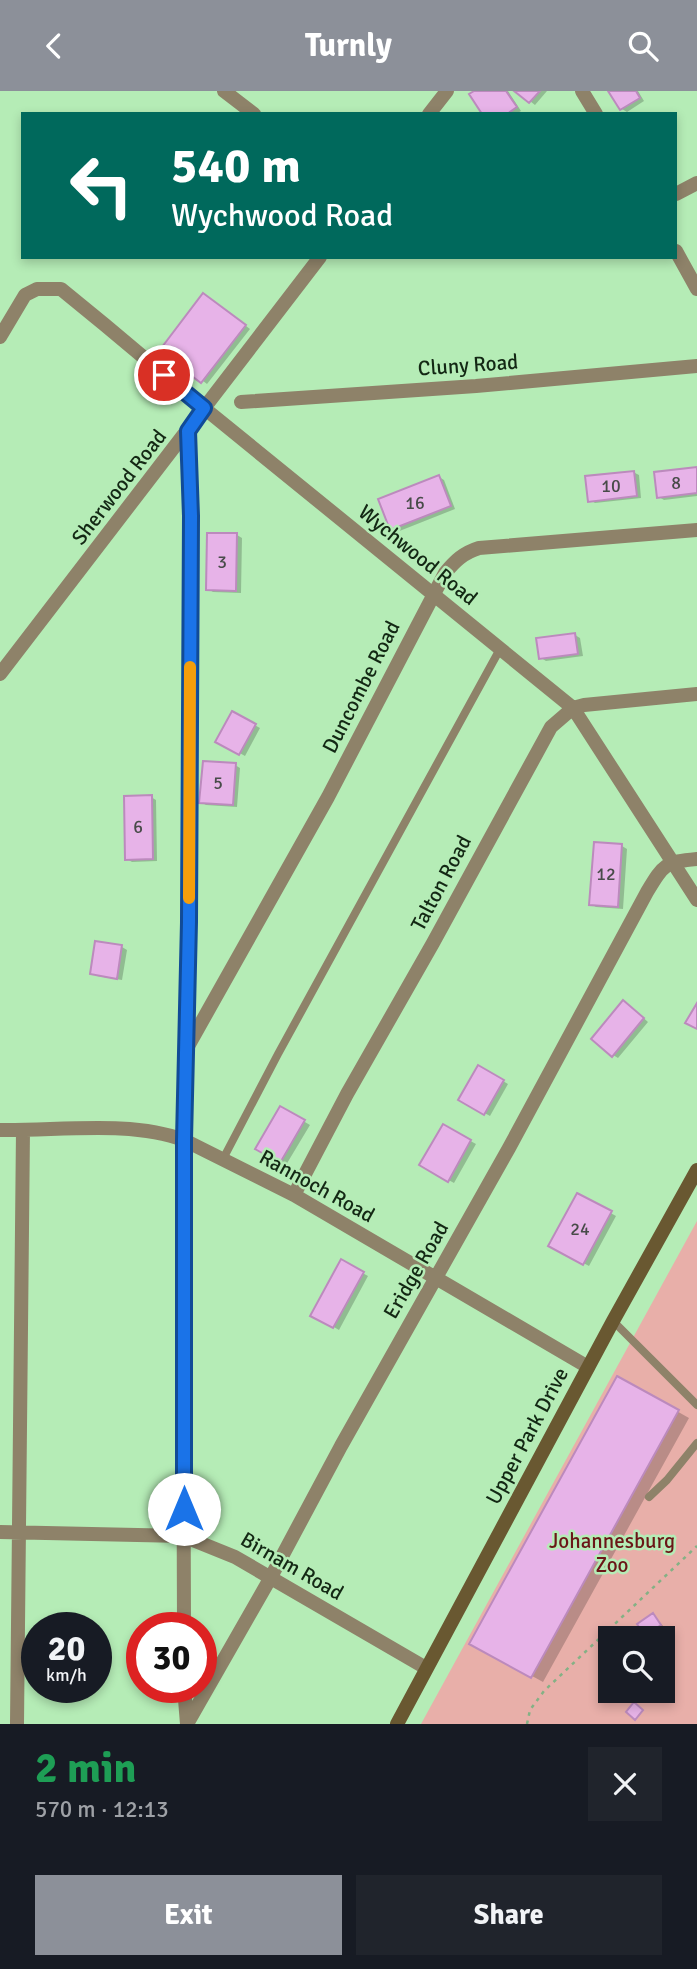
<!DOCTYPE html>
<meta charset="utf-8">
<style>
:root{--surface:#171b24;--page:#20242c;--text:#f1f3f6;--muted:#9ea1a6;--accent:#8c9099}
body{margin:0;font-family:Signika,sans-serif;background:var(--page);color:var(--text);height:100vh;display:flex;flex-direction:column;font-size:26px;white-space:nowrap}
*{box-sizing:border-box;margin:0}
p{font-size:23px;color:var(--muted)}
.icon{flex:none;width:38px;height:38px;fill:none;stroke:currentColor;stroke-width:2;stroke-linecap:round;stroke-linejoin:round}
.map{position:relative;height:1633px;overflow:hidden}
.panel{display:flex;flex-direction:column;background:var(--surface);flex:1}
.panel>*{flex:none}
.hud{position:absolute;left:21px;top:21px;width:656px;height:147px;border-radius:0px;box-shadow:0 4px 10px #0003;background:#00695c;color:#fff;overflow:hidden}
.fabs{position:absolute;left:598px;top:1535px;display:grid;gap:14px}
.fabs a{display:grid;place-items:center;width:77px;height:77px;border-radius:0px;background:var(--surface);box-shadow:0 4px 10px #0003;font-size:35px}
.speed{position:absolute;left:21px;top:1521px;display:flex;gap:14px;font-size:35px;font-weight:700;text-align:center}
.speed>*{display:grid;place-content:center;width:91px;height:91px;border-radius:50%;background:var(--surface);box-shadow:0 4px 10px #0003;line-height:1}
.speed small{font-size:18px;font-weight:400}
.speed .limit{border:10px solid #d22;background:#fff;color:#111}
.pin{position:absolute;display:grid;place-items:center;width:60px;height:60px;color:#fff;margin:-30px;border:4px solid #fff;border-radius:50%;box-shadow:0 2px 7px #0007}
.me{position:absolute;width:77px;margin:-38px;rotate:0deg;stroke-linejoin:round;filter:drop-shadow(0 0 5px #0008)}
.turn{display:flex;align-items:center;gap:24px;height:147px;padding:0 35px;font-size:32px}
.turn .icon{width:91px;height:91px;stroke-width:2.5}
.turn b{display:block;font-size:49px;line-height:60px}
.round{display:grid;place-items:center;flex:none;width:74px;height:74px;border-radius:0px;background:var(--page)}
.summary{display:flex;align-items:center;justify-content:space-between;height:119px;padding:0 35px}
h1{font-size:42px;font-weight:800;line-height:52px;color:#1e9e55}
.cta{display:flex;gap:14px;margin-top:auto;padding:14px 35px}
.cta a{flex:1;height:80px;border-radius:0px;background:var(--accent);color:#fff;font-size:28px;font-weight:800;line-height:80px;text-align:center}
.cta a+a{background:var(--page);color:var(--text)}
header{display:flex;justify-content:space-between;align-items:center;height:91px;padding:0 35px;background:var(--accent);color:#fff;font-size:32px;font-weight:800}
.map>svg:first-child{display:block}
.park{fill:#e8afa9;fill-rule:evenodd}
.shadow{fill:#0003}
.building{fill:#e7b3e8;stroke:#bc8abd;stroke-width:2}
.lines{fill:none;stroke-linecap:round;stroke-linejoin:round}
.path{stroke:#84b185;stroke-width:2.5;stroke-dasharray:3.5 5;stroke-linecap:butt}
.lane{stroke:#8e8269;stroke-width:8}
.street{stroke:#8e8269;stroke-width:14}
.secondary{stroke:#695831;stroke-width:14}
.route-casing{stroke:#114b97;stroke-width:18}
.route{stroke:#1a73e8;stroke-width:12}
.slow{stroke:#f59e0b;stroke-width:12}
.labels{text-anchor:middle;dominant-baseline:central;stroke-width:5;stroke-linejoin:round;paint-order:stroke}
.number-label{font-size:18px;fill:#484b49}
.street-label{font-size:21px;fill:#132814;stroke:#b5ecb6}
.park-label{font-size:21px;fill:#6a1617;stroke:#b5ecb6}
</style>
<header><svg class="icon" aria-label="back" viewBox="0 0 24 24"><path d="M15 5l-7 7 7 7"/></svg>Turnly<svg class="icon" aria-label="search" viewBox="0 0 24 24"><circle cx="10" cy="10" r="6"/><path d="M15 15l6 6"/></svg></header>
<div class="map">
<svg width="697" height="1633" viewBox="0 0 697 1633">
<rect width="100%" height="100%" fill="#b5ecb6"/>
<path class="park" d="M 697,1130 L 697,1633 L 421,1633 ZM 611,1547 L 663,1547 L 663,1600 L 611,1600 Z"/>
<path class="shadow" d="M 477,0 L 508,0 L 521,20 L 516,23 L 484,23 Z
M 517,0 L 547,0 L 535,14 Z
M 610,0 L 638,0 L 644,10 L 627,21 L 622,18 Z
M 209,207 L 250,238 L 207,293 L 162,259 Z
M 697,378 L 697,405 L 664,409 L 659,406 Z
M 633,381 L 639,384 L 641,407 L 595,412 L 590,409 Z
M 439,386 L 444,389 L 455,418 L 397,441 L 392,438 Z
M 209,443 L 237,444 L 242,447 L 241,502 L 213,501 L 208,498 Z
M 575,544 L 580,547 L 583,565 L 546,570 L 541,567 Z
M 233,622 L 260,637 L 245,665 L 218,650 Z
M 235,674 L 240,677 L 237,716 L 206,714 L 201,711 Z
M 151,706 L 156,709 L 157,770 L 132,771 L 127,768 Z
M 596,753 L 622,755 L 627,758 L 623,818 L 596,816 L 591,813 Z
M 122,856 L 127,859 L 122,889 L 97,885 L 92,882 Z
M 629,914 L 648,931 L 618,967 L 613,964 Z
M 479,976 L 508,993 L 490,1025 L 461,1009 Z
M 281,1017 L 310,1034 L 286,1074 L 258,1057 Z
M 443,1035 L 476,1053 L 454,1092 L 421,1074 Z
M 578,1104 L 616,1125 L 589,1175 L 550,1154 Z
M 342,1171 L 368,1185 L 339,1239 L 313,1224 Z
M 618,1287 L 689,1327 L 543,1591 L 472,1552 Z
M 653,1524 L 665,1537 L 651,1547 L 646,1544 Z"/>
<path class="building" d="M 474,0 L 506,0 L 517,16 L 507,23 L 482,23 L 469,3 Z
M 514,0 L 540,0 L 529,12 Z
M 608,0 L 636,0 L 640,7 L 620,19 Z
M 203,202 L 246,234 L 201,292 L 159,260 Z
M 697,376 L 697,402 L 657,407 L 654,381 Z
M 634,380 L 637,405 L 588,411 L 585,385 Z
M 439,384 L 451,415 L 390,439 L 378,408 Z
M 207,442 L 237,442 L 236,500 L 206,499 Z
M 575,542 L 578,563 L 539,568 L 536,547 Z
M 232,620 L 256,633 L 239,664 L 215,651 Z
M 203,670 L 236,672 L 233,714 L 199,712 Z
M 152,704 L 153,768 L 125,769 L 124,705 Z
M 594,751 L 622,753 L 618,816 L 589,814 Z
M 95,850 L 122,854 L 117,888 L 90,883 Z
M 623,909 L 644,927 L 612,966 L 591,948 Z
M 697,912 L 697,938 L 685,932 Z
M 478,974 L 504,989 L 484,1024 L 458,1009 Z
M 280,1015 L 305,1029 L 280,1072 L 255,1058 Z
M 443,1033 L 471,1049 L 448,1091 L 419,1074 Z
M 577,1102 L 612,1120 L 583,1174 L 548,1155 Z
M 341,1168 L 364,1181 L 333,1237 L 310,1225 Z
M 617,1285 L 679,1319 L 531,1587 L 469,1553 Z
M 653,1522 L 661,1534 L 645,1545 L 637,1533 Z
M 634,1611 L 643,1619 L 635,1629 L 626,1621 Z"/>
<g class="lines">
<path class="path" d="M 527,1633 L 530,1619 L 544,1600 L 697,1455"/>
<path class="lane" d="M 223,1068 L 278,963 L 500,558
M 613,1230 L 697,1314
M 649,1406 L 667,1389 L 697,1352"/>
<path class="street" d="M 224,0 L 254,23
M 582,0 L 596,23
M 429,23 L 447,0
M 676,103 L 697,92
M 676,160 L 697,198
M 0,246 L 25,204 L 37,198 L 61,198 L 105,234 L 204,317 L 573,617 L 697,809
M 241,311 L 476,295 L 697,275
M 0,583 L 320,166
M 187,957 L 328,706 L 445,482 C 455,470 463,462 479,457 L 697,439
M 0,1039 C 58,1040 131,1029 184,1049 L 294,1104 L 588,1276
M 294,1104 L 347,1003 L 433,852 L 551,636 L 573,617 L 584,614 L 697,603
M 0,1441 L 183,1445 L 235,1466 L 426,1577
M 184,1536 C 183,1374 183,1212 184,1050 C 187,813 195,577 188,340
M 184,1596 L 187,1633
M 17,1633 L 23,1039
M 187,1633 L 271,1486 L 341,1355 L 509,1057 L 647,801 C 664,773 665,771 697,768"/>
<path class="secondary" d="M 397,1633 L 613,1230 L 697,1079"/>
</g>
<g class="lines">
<g class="route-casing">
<path id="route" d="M 164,284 L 204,317 L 188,340 L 191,425 L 189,831 L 184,1049 L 184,1418"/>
</g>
<use href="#route" class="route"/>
<path class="slow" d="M 189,807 L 190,576"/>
</g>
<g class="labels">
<g class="number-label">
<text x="676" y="392">8</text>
<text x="611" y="395">10</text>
<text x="415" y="412">16</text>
<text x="222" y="471">3</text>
<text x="218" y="692">5</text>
<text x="138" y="736">6</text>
<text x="606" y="783">12</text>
<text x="580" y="1138">24</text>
</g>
<g class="street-label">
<text transform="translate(468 274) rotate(-4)">Cluny Road</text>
<text transform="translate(119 396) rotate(-52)">Sherwood Road</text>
<text transform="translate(418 464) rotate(39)">Wychwood Road</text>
<text transform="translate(361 596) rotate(-63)">Duncombe Road</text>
<text transform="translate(441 792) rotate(-62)">Talton Road</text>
<text transform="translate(317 1095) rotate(29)">Rannoch Road</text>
<text transform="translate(416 1179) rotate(-60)">Eridge Road</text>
<text transform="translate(527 1345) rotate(-62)">Upper Park Drive</text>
<text transform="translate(292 1475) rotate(30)">Birnam Road</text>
</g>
<g class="park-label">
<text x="612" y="1450">Johannesburg<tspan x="612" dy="24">Zoo</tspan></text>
</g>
</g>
</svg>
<div class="fabs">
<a><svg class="icon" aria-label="search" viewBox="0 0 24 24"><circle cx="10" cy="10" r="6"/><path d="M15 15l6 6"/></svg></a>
</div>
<div class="speed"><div>20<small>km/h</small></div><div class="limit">30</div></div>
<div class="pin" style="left:164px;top:284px;background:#d93025"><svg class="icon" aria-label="arrive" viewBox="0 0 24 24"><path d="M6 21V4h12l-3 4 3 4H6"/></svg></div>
<svg class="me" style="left:184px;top:1418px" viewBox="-20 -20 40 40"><circle r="19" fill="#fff"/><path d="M0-13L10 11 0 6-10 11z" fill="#1a73e8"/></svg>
<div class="hud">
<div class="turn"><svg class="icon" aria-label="left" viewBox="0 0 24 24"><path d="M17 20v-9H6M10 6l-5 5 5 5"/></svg><div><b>540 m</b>Wychwood Road</div></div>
</div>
</div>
<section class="panel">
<div class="summary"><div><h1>2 min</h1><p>570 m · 12:13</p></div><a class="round"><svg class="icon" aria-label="close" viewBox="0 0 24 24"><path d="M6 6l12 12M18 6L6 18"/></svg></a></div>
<div class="cta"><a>Exit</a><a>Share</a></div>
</section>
